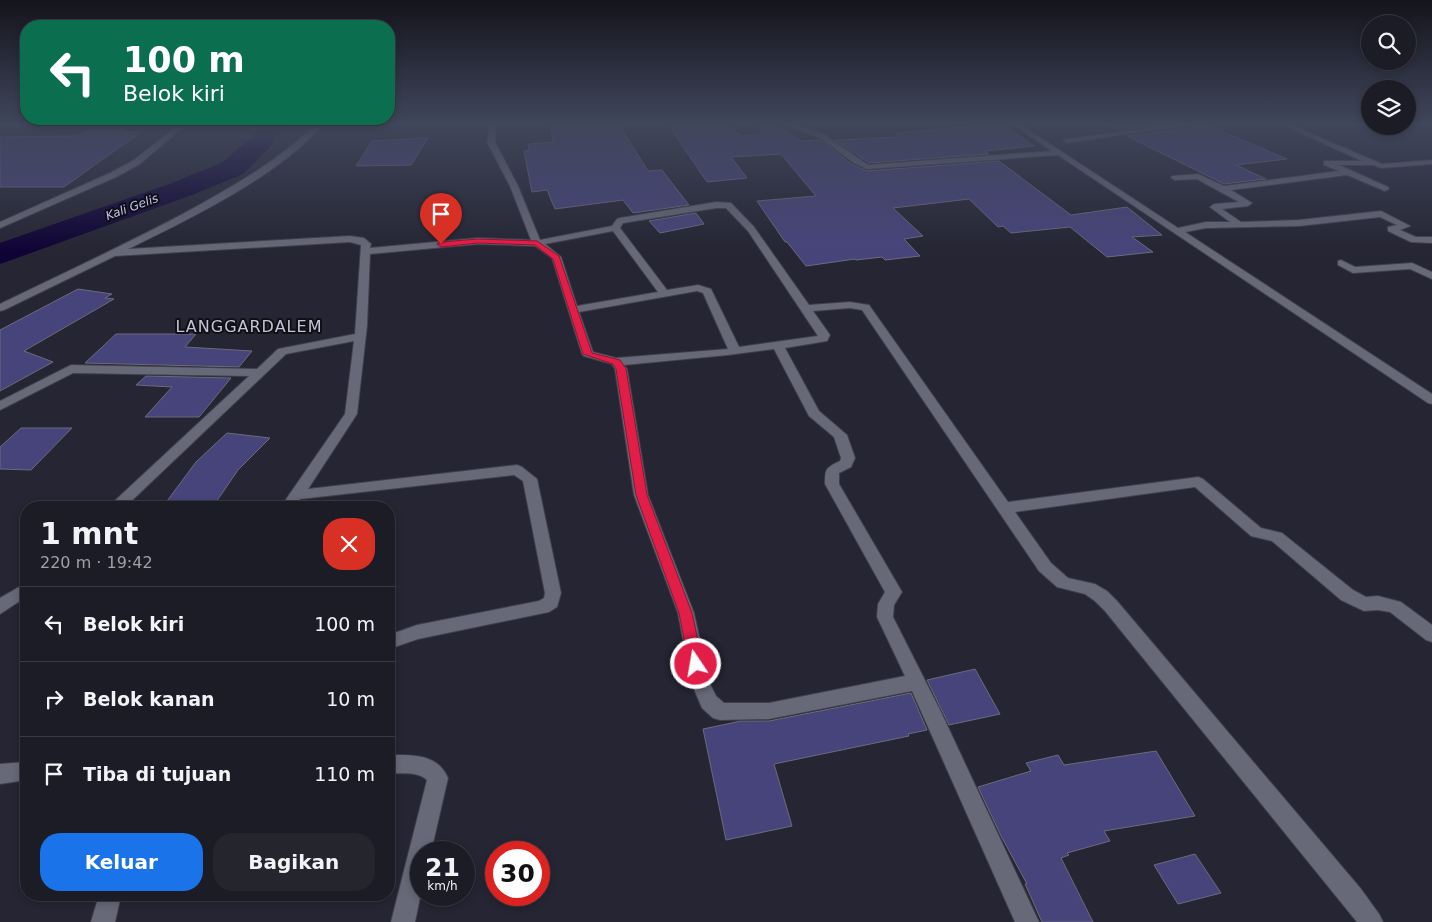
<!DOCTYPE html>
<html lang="id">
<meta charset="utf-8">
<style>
:root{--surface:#1c1c26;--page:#25252e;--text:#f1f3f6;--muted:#a0a1a7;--line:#3a3a43;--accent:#1a73e8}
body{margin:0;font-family:"DejaVu Sans",sans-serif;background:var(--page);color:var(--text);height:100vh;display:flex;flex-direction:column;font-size:19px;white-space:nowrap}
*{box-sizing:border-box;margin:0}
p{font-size:16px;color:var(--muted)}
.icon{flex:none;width:28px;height:28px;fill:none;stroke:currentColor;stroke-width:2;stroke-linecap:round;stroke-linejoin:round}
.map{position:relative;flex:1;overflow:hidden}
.sheet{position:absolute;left:20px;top:501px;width:375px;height:400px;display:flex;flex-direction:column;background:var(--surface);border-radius:20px;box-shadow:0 2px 8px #0003,0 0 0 1px var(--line)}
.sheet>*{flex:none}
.top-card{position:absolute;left:20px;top:20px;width:375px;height:105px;border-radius:20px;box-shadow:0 2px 8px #0003,0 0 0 1px var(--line);background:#0b6e4f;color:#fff;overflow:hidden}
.tools{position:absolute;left:1361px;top:15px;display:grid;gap:10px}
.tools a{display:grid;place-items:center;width:55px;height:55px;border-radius:50%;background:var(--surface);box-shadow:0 2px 8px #0003,0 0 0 1px var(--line);font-size:25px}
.speed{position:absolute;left:410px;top:841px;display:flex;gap:10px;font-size:25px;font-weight:700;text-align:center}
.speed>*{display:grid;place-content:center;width:65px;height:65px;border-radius:50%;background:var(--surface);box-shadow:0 2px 8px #0003,0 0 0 1px var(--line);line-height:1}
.speed small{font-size:12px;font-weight:400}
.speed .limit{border:8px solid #d22;background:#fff;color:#111}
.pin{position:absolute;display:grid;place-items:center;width:42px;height:42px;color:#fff;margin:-51px -21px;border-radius:50% 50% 50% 0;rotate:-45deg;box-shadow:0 0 5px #0007}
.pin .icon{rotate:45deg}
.me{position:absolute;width:55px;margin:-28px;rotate:348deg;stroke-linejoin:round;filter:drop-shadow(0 0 4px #0008)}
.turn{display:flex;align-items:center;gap:18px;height:105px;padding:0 20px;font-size:22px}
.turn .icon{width:65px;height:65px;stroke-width:2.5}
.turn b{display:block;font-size:35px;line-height:42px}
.round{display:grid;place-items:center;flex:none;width:52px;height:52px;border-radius:20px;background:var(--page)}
.overview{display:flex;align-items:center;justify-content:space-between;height:85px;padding:0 20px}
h1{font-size:30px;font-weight:700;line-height:38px}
.action{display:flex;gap:10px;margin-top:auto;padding:10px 20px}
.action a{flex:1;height:58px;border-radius:20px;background:var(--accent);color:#fff;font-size:20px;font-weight:700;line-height:58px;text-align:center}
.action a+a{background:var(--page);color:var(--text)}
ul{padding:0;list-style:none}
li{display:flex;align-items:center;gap:15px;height:75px;padding:0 20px;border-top:1px solid var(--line)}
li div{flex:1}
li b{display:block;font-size:19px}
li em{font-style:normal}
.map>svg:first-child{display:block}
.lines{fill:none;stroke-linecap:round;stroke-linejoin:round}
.river{fill:#0f0335;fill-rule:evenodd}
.building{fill:#47447b;stroke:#6b6b7b}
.minor-casing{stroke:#40404b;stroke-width:2}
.secondary-casing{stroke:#40404b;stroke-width:2}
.minor{fill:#676878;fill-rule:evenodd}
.secondary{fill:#7c7d9d;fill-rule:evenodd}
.route{fill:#e11d48;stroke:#92132f}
.labels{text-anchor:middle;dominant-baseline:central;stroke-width:4;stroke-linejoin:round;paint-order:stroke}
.far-water-label{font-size:12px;font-style:italic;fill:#c3c3f7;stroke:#0f0f15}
.quarter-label{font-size:16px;letter-spacing:1px;fill:#c3c4d6;stroke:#0f0f15}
</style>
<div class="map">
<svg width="1432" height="922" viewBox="0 0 1432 922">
<rect width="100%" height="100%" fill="#252533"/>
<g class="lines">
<path class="river" d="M 261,123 L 285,123 L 270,147 L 243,174 L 192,195 L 0,264 L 0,243 L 172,183 L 223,162 L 252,137 Z"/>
</g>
<path class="building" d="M 618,123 L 648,171 L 662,170 L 689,205 L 633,213 L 623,200 L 555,209 L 547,190 L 532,192 L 524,151 L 528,151 L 529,144 L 554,142 L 550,127 Z
M 667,123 L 728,123 L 737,133 L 742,136 L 763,133 L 754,123 L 772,123 L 801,141 L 820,140 L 853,165 L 867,171 L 999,161 L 1071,215 L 1127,207 L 1162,235 L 1132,237 L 1153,252 L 1107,257 L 1070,227 L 1011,233 L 1003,226 L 998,227 L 969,199 L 893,208 L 923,236 L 904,239 L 920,256 L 885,260 L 882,257 L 856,260 L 855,259 L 806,266 L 787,242 L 785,242 L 757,201 L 816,196 L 781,154 L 731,157 L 747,178 L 707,182 Z
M 1102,123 L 1172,123 L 1116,130 Z
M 1001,124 L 1034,146 L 985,151 L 989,154 L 869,163 L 835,140 L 899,137 L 895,133 Z
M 1210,126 L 1287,159 L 1236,165 L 1266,179 L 1224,184 L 1127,136 Z
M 124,129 L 121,132 L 141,132 L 64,187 L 0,187 L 0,137 L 78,136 L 84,131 Z
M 428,138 L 411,165 L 356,166 L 372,141 Z
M 696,213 L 704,224 L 660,233 L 649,221 Z
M 78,289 L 112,294 L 105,298 L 114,299 L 24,351 L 53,362 L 0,391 L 0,330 Z
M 116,334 L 196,334 L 185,347 L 252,351 L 239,367 L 85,363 Z
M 146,376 L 231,378 L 199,417 L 145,417 L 172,387 L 136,385 Z
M 21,428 L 72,428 L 31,470 L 0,469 L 0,447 Z
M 227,433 L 270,438 L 238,470 L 212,508 L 176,508 L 181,501 L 167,501 L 196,462 Z
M 975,669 L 1000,714 L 949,725 L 927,680 Z
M 911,693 L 927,730 L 908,734 L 909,736 L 774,764 L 792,826 L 726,840 L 703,729 L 741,721 L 769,721 Z
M 1156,751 L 1195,816 L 1104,831 L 1110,841 L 1067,853 L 1069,855 L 1061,858 L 1093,922 L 1042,922 L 1025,884 L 1027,884 L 1001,836 L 978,787 L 1031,771 L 1026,763 L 1058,755 L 1064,765 Z
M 1195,854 L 1221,893 L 1178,904 L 1154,865 Z"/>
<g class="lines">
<g class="minor-casing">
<path id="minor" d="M 181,123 L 188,123 L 140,164 L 116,177 L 0,228 L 0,222 L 110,173 L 134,160 Z
M 317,123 L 324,123 C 281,175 189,219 128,249 L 350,236 L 364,238 L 371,244 L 370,248 L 478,238 L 531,240 L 510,186 L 487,142 L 490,123 L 496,123 L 495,142 L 518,186 L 540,240 L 612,226 L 617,219 L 620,218 L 716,202 L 731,203 L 754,227 L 809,305 L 850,302 L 869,305 L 1008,502 L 1198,477 L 1203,479 L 1261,528 L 1282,533 L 1353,590 L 1366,597 L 1378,596 L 1401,602 L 1432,625 L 1432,642 L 1426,640 L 1390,612 L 1378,610 L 1364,611 L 1341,600 L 1272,541 L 1251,536 L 1195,487 L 1015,512 L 1051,563 L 1068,578 L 1095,584 L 1107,591 L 1117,601 L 1361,889 L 1379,914 L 1383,922 L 1357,922 L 1105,611 L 1095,601 L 1085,594 L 1057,587 L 1039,571 L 862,310 L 850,308 L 813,311 L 830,335 L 827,341 L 785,348 L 819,411 L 847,435 L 855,458 L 851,467 L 839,473 L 839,484 L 902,592 L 894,605 L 893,617 L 941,712 L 1039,922 L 1015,922 L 912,691 L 769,719 L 720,720 L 713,718 L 702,708 L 691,682 L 678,613 L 634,495 L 615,369 L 612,364 L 584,356 L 582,354 L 552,258 L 535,246 L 478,244 L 370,254 L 367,326 L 357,414 L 308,489 L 517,465 L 522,467 L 537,479 L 561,593 L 557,607 L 549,612 L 418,639 L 389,649 L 389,635 L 417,625 L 539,601 L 544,598 L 545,593 L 523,481 L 514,475 L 300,499 L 295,508 L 280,508 L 345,414 L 354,341 L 286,354 L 124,508 L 107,508 L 249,376 L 73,373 L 0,410 L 0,401 L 71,365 L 257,369 L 278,349 L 355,334 L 361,245 L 350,242 L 115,256 L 4,310 L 0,311 L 0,304 C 64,273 129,243 192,209 C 237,184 281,159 317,123 ZM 716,208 L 726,208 L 748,231 L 818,336 L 739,347 L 711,289 L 698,285 L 667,290 L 620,228 L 623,223 ZM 613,231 L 658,292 L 577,306 L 561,257 L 545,244 ZM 697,291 L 703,293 L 728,349 L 616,358 L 593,352 L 579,312 ZM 774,349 L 809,416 L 834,437 L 841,458 L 840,461 C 826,468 825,468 825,484 L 885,592 L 878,604 L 877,617 L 905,676 L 769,703 L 724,703 L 716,696 L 709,682 L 694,613 L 648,495 L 627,369 L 624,365 L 728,355 Z
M 780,123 L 789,123 L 825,135 L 868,165 L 1052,151 L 1011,123 L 1018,123 L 1178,228 L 1206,222 L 1230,222 L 1210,207 L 1214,204 L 1239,202 L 1197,179 L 1175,180 L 1171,178 L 1172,176 L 1198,174 L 1224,186 L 1339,171 L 1324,165 L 1324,161 L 1362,161 L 1278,123 L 1286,123 L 1382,164 L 1432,160 L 1432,164 L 1381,168 L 1373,165 L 1339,165 L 1388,187 L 1389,189 L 1385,191 L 1347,175 L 1231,190 L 1252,203 L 1248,206 L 1222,209 L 1241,222 L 1299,220 L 1381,211 L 1410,226 L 1400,230 L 1416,237 L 1432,237 L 1432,243 L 1411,242 L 1388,231 L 1388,227 L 1397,225 L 1380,217 L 1299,226 L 1206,228 L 1185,232 L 1432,394 L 1432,404 L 1428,403 L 1058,155 L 867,169 L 854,163 L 820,138 Z
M 1183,123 L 1211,123 L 1208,125 L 1167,128 L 1067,143 L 1063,141 L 1067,139 Z
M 1341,260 L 1355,267 L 1412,263 L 1432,272 L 1432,279 L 1410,269 L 1353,273 L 1338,265 L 1338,261 Z
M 26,583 L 26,597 L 0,614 L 0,598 Z
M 389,755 C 412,755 437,753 448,778 L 431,852 L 421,852 L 421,893 L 415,922 L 391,922 L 427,780 C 417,771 402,774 389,773 Z
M 26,762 L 26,780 L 0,784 L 0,764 Z
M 99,895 L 121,895 L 115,922 L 91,922 Z"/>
</g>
<g class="secondary-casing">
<path id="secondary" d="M 0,123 L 55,123 L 52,125 L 0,126 Z"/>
</g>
<use href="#minor" class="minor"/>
<use href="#secondary" class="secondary"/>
</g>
<linearGradient id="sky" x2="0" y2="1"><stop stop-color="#14141c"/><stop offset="0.49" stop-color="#40465b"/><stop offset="1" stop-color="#40465b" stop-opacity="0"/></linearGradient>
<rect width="1432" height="252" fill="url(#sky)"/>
<path class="route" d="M 478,239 L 537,241 L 559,256 L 592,353 L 620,360 L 626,369 L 647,495 L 692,613 L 703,664 L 701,669 L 696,671 L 691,669 L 689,664 L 679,613 L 636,495 L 616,369 L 613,364 L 583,354 L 553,259 L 535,245 L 478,243 L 441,247 L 437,244 L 441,242 Z"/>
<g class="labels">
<g class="far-water-label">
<text transform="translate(132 207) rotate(-20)">Kali Gelis</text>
</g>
<g class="quarter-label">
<text x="249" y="326">LANGGARDALEM</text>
</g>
</g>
</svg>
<div class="tools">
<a><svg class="icon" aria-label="search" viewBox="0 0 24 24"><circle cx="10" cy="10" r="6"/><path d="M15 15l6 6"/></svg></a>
<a><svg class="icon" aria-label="layers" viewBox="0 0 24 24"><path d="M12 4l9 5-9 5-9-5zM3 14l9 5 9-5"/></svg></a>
</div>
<div class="speed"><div>21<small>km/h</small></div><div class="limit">30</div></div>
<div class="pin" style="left:441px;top:244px;background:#d93025"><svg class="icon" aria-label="arrive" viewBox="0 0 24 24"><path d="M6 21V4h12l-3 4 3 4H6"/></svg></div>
<svg class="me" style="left:696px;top:664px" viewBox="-20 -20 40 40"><circle r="17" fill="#e11d48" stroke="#fff" stroke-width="3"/><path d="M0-11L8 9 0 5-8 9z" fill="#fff"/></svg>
<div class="top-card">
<div class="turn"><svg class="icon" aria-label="left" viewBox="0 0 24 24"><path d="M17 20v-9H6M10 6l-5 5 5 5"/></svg><div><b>100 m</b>Belok kiri</div></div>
</div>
<section class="sheet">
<div class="overview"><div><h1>1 mnt</h1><p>220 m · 19:42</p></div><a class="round" style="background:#d93025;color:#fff"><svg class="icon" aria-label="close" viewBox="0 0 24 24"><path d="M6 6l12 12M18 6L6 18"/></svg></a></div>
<ul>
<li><svg class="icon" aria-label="left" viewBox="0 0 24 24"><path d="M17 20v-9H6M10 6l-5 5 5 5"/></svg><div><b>Belok kiri</b></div><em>100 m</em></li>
<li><svg class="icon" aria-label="right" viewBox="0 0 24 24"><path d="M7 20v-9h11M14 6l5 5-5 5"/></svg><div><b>Belok kanan</b></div><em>10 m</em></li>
<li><svg class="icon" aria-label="arrive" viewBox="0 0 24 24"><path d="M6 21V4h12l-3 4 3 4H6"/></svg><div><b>Tiba di tujuan</b></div><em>110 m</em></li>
</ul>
<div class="action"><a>Keluar</a><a>Bagikan</a></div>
</section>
</div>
